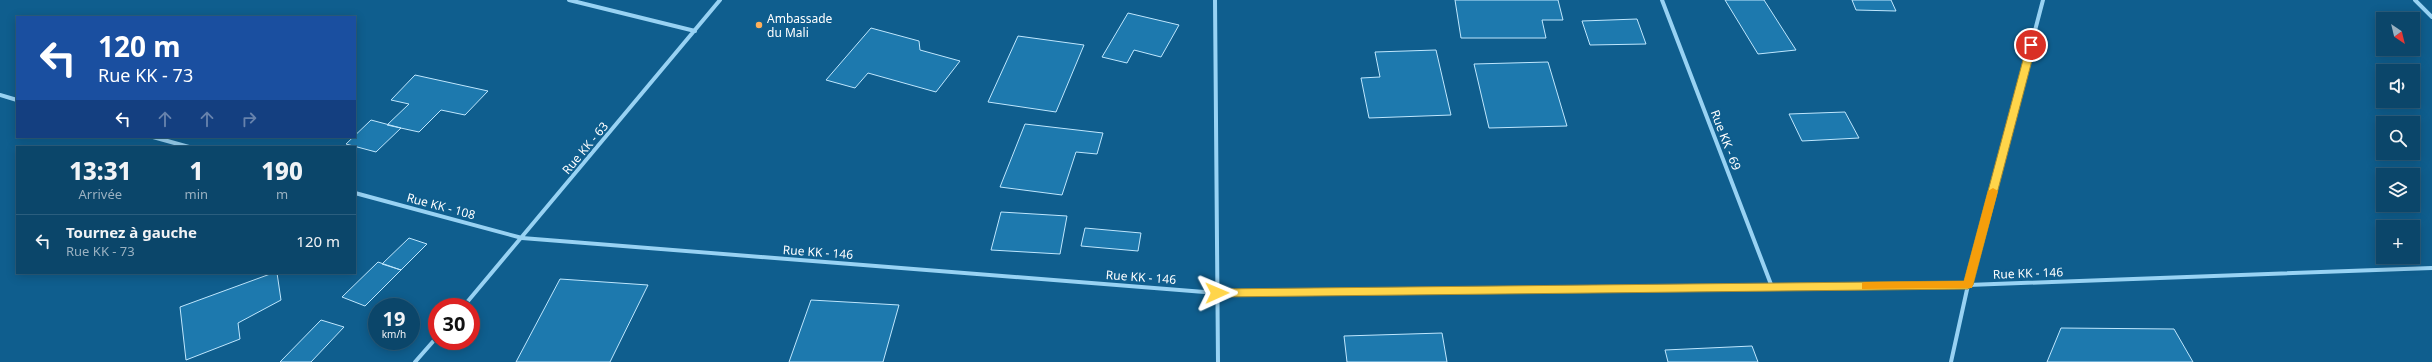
<!DOCTYPE html>
<html lang="fr">
<meta charset="utf-8">
<style>
:root{--surface:#0b466a;--page:#195072;--text:#f1f3f6;--muted:#9ab1c1;--line:#2b5e7e}
body{margin:0;font-family:"Noto Sans",sans-serif;background:var(--page);color:var(--text);height:100vh;display:flex;flex-direction:column;font-size:15px;white-space:nowrap}
*{box-sizing:border-box;margin:0}
p{font-size:13px;color:var(--muted)}
.icon{flex:none;width:22px;height:22px;fill:none;stroke:currentColor;stroke-width:2;stroke-linecap:round;stroke-linejoin:round}
.map{position:relative;flex:1;overflow:hidden}
.details{position:absolute;left:16px;top:146px;width:340px;height:128px;display:flex;flex-direction:column;background:var(--surface);border-radius:0px;box-shadow:0 2px 10px #0003,0 0 0 1px var(--line)}
.details>*{flex:none}
.top-card{position:absolute;left:16px;top:16px;width:340px;height:122px;border-radius:0px;box-shadow:0 2px 10px #0003,0 0 0 1px var(--line);background:#1a4fa0;color:#fff;overflow:hidden}
.needle{width:26px;rotate:145deg}
.tools{position:absolute;left:2376px;top:12px;display:grid;gap:8px}
.tools a{display:grid;place-items:center;width:44px;height:44px;border-radius:0px;background:var(--surface);box-shadow:0 2px 10px #0003,0 0 0 1px var(--line);font-size:20px}
.speed{position:absolute;left:368px;top:298px;display:flex;gap:8px;font-size:20px;font-weight:700;text-align:center}
.speed>*{display:grid;place-content:center;width:52px;height:52px;border-radius:50%;background:var(--surface);box-shadow:0 2px 10px #0003,0 0 0 1px var(--line);line-height:1}
.speed small{font-size:10px;font-weight:400}
.speed .limit{border:6px solid #d22;background:#fff;color:#111}
.pin{position:absolute;display:grid;place-items:center;width:34px;height:34px;color:#fff;margin:-17px;border:2px solid #fff;border-radius:50%;box-shadow:0 1px 4px #0007}
.me{position:absolute;width:44px;margin:-22px;rotate:89deg;stroke-linejoin:round;filter:drop-shadow(0 0 3px #0008)}
.turn{display:flex;align-items:center;gap:14px;height:84px;padding:0 16px;font-size:18px}
.turn .icon{width:52px;height:52px;stroke-width:2.5}
.turn b{display:block;font-size:28px;line-height:34px}
.lanes{display:flex;align-items:center;height:38px;padding:0 16px;background:#0003;justify-content:center;gap:20px;direction:ltr}
.lanes .off{opacity:.35}
.eta{display:flex;justify-content:space-evenly;align-items:center;height:68px;text-align:center}
.eta b{font-size:24px;font-weight:800;line-height:28px}
ul{padding:0;list-style:none}
li{display:flex;align-items:center;gap:12px;height:52px;padding:0 16px;border-top:1px solid var(--line)}
li div{flex:1}
li b{display:block;font-size:15px}
li em{font-style:normal}
.map>svg:first-child{display:block}
.building{fill:#1d79ae;stroke:#bfe7fe}
.lines{fill:none;stroke-linecap:round;stroke-linejoin:round}
.street{stroke:#98d2f3;stroke-width:4}
.route{fill:#ffd54a;stroke:#a68a30}
.slow{fill:#f59e0b}
.poi-dot{fill:#ffb05a;stroke:#0f5e8e;stroke-width:1.5}
.labels{text-anchor:middle;dominant-baseline:central;stroke-width:4;stroke-linejoin:round;paint-order:stroke}
.poi-label{font-size:12px;fill:#fff;stroke:#0f5e8e;text-anchor:start}
.street-label{font-size:12px;fill:#fff;stroke:#0f5e8e}
</style>
<div class="map">
<svg width="2432" height="362" viewBox="0 0 2432 362">
<rect width="100%" height="100%" fill="#0f5e8e"/>
<path class="building" d="M 1455,0 L 1558,0 L 1563,20 L 1542,20 L 1546,38 L 1461,38 Z
M 1725,0 L 1764,0 L 1796,50 L 1758,54 Z
M 1852,0 L 1891,0 L 1896,11 L 1856,10 Z
M 1128,13 L 1179,25 L 1161,57 L 1134,50 L 1127,63 L 1102,57 Z
M 1637,19 L 1646,44 L 1590,45 L 1582,21 Z
M 871,28 L 919,41 L 920,50 L 960,61 L 936,92 L 868,73 L 855,88 L 826,80 Z
M 1018,36 L 1084,45 L 1056,112 L 988,102 Z
M 1436,50 L 1451,115 L 1369,118 L 1361,78 L 1380,77 L 1375,52 Z
M 1548,62 L 1567,126 L 1489,128 L 1474,64 Z
M 415,75 L 488,91 L 465,115 L 441,110 L 419,132 L 387,125 L 409,104 L 391,100 Z
M 1845,112 L 1859,138 L 1802,141 L 1789,114 Z
M 371,120 L 401,128 L 376,152 L 346,144 Z
M 1025,124 L 1103,133 L 1097,154 L 1076,152 L 1062,195 L 1000,187 Z
M 1001,212 L 1067,216 L 1060,254 L 991,250 Z
M 1085,228 L 1141,233 L 1138,251 L 1081,246 Z
M 409,238 L 427,244 L 401,270 L 382,264 Z
M 378,262 L 401,270 L 365,306 L 342,297 Z
M 273,273 L 277,273 L 281,300 L 238,323 L 240,339 L 186,360 L 180,307 Z
M 560,279 L 648,285 L 610,362 L 516,362 Z
M 811,300 L 899,305 L 883,362 L 789,362 Z
M 321,320 L 344,327 L 311,362 L 280,362 Z
M 2061,328 L 2174,329 L 2193,362 L 2047,362 Z
M 1442,333 L 1447,362 L 1347,362 L 1344,336 Z
M 1752,346 L 1758,362 L 1668,362 L 1665,350 Z"/>
<g class="lines">
<path class="street" d="M 569,0 L 695,31
M 1215,0 L 1218,362
M 1662,0 L 1772,287
M 2415,0 L 2432,17
M 0,95 L 17,100
M 153,137 L 189,147
M 355,193 L 522,238 L 1217,293 L 1968,285 L 2432,268
M 463,307 L 720,0
M 415,362 L 437,337
M 1951,362 L 1968,285 L 2043,0"/>
</g>
<path class="route" d="M 2031,42 L 2036,45 L 1973,285 L 1968,289 L 1217,297 L 1212,293 L 1217,289 L 1964,281 L 2027,45 Z"/>
<path class="slow" d="M 1993,188 L 1998,191 L 1972,288 L 1862,289 L 1862,283 L 1865,282 L 1964,281 L 1988,191 Z"/>
<circle class="poi-dot" cx="759" cy="25" r="4"/>
<g class="labels">
<g class="poi-label">
<text x="767" y="18">Ambassade<tspan x="767" dy="14">du Mali</tspan></text>
</g>
<g class="street-label">
<text transform="translate(1726 140) rotate(69)">Rue KK - 69</text>
<text transform="translate(585 148) rotate(-50)">Rue KK - 63</text>
<text transform="translate(441 206) rotate(15)">Rue KK - 108</text>
<text transform="translate(818 252) rotate(4)">Rue KK - 146</text>
<text transform="translate(2028 273) rotate(-2)">Rue KK - 146</text>
<text transform="translate(1141 277) rotate(4)">Rue KK - 146</text>
</g>
</g>
</svg>
<div class="tools">
<a><svg class="needle" viewBox="-14 -14 28 28"><path d="M0-13l5 13h-10z" fill="#e53935"/><path d="M0 13l5-13h-10z" fill="#9ab1c1"/></svg></a>
<a><svg class="icon" aria-label="sound" viewBox="0 0 24 24"><path d="M4 9h4l5-4v14l-5-4H4zM17 9q2 3 0 6"/></svg></a>
<a><svg class="icon" aria-label="search" viewBox="0 0 24 24"><circle cx="10" cy="10" r="6"/><path d="M15 15l6 6"/></svg></a>
<a><svg class="icon" aria-label="layers" viewBox="0 0 24 24"><path d="M12 4l9 5-9 5-9-5zM3 14l9 5 9-5"/></svg></a>
<a>+</a>
</div>
<div class="speed"><div>19<small>km/h</small></div><div class="limit">30</div></div>
<div class="pin" style="left:2031px;top:45px;background:#d93025"><svg class="icon" aria-label="arrive" viewBox="0 0 24 24"><path d="M6 21V4h12l-3 4 3 4H6"/></svg></div>
<svg class="me" style="left:1217px;top:293px" viewBox="-20 -20 40 40"><path d="M0-17L14 15 0 8-14 15z" fill="#ffd54a" stroke="#fff" stroke-width="4"/></svg>
<div class="top-card">
<div class="turn"><svg class="icon" aria-label="left" viewBox="0 0 24 24"><path d="M17 20v-9H6M10 6l-5 5 5 5"/></svg><div><b>120 m</b>Rue KK - 73</div></div>
<div class="lanes"><svg class="icon" aria-label="left" viewBox="0 0 24 24"><path d="M17 20v-9H6M10 6l-5 5 5 5"/></svg><svg class="icon off" aria-label="ahead" viewBox="0 0 24 24"><path d="M12 20V5M6 11l6-6 6 6"/></svg><svg class="icon off" aria-label="ahead" viewBox="0 0 24 24"><path d="M12 20V5M6 11l6-6 6 6"/></svg><svg class="icon off" aria-label="right" viewBox="0 0 24 24"><path d="M7 20v-9h11M14 6l5 5-5 5"/></svg></div>
</div>
<section class="details">
<div class="eta">
<div><b>13:31</b><p>Arrivée</p></div>
<div><b>1</b><p>min</p></div>
<div><b>190</b><p>m</p></div>
</div>
<ul>
<li><svg class="icon" aria-label="left" viewBox="0 0 24 24"><path d="M17 20v-9H6M10 6l-5 5 5 5"/></svg><div><b>Tournez à gauche</b><p>Rue KK - 73</p></div><em>120 m</em></li>
</ul>
</section>
</div>
